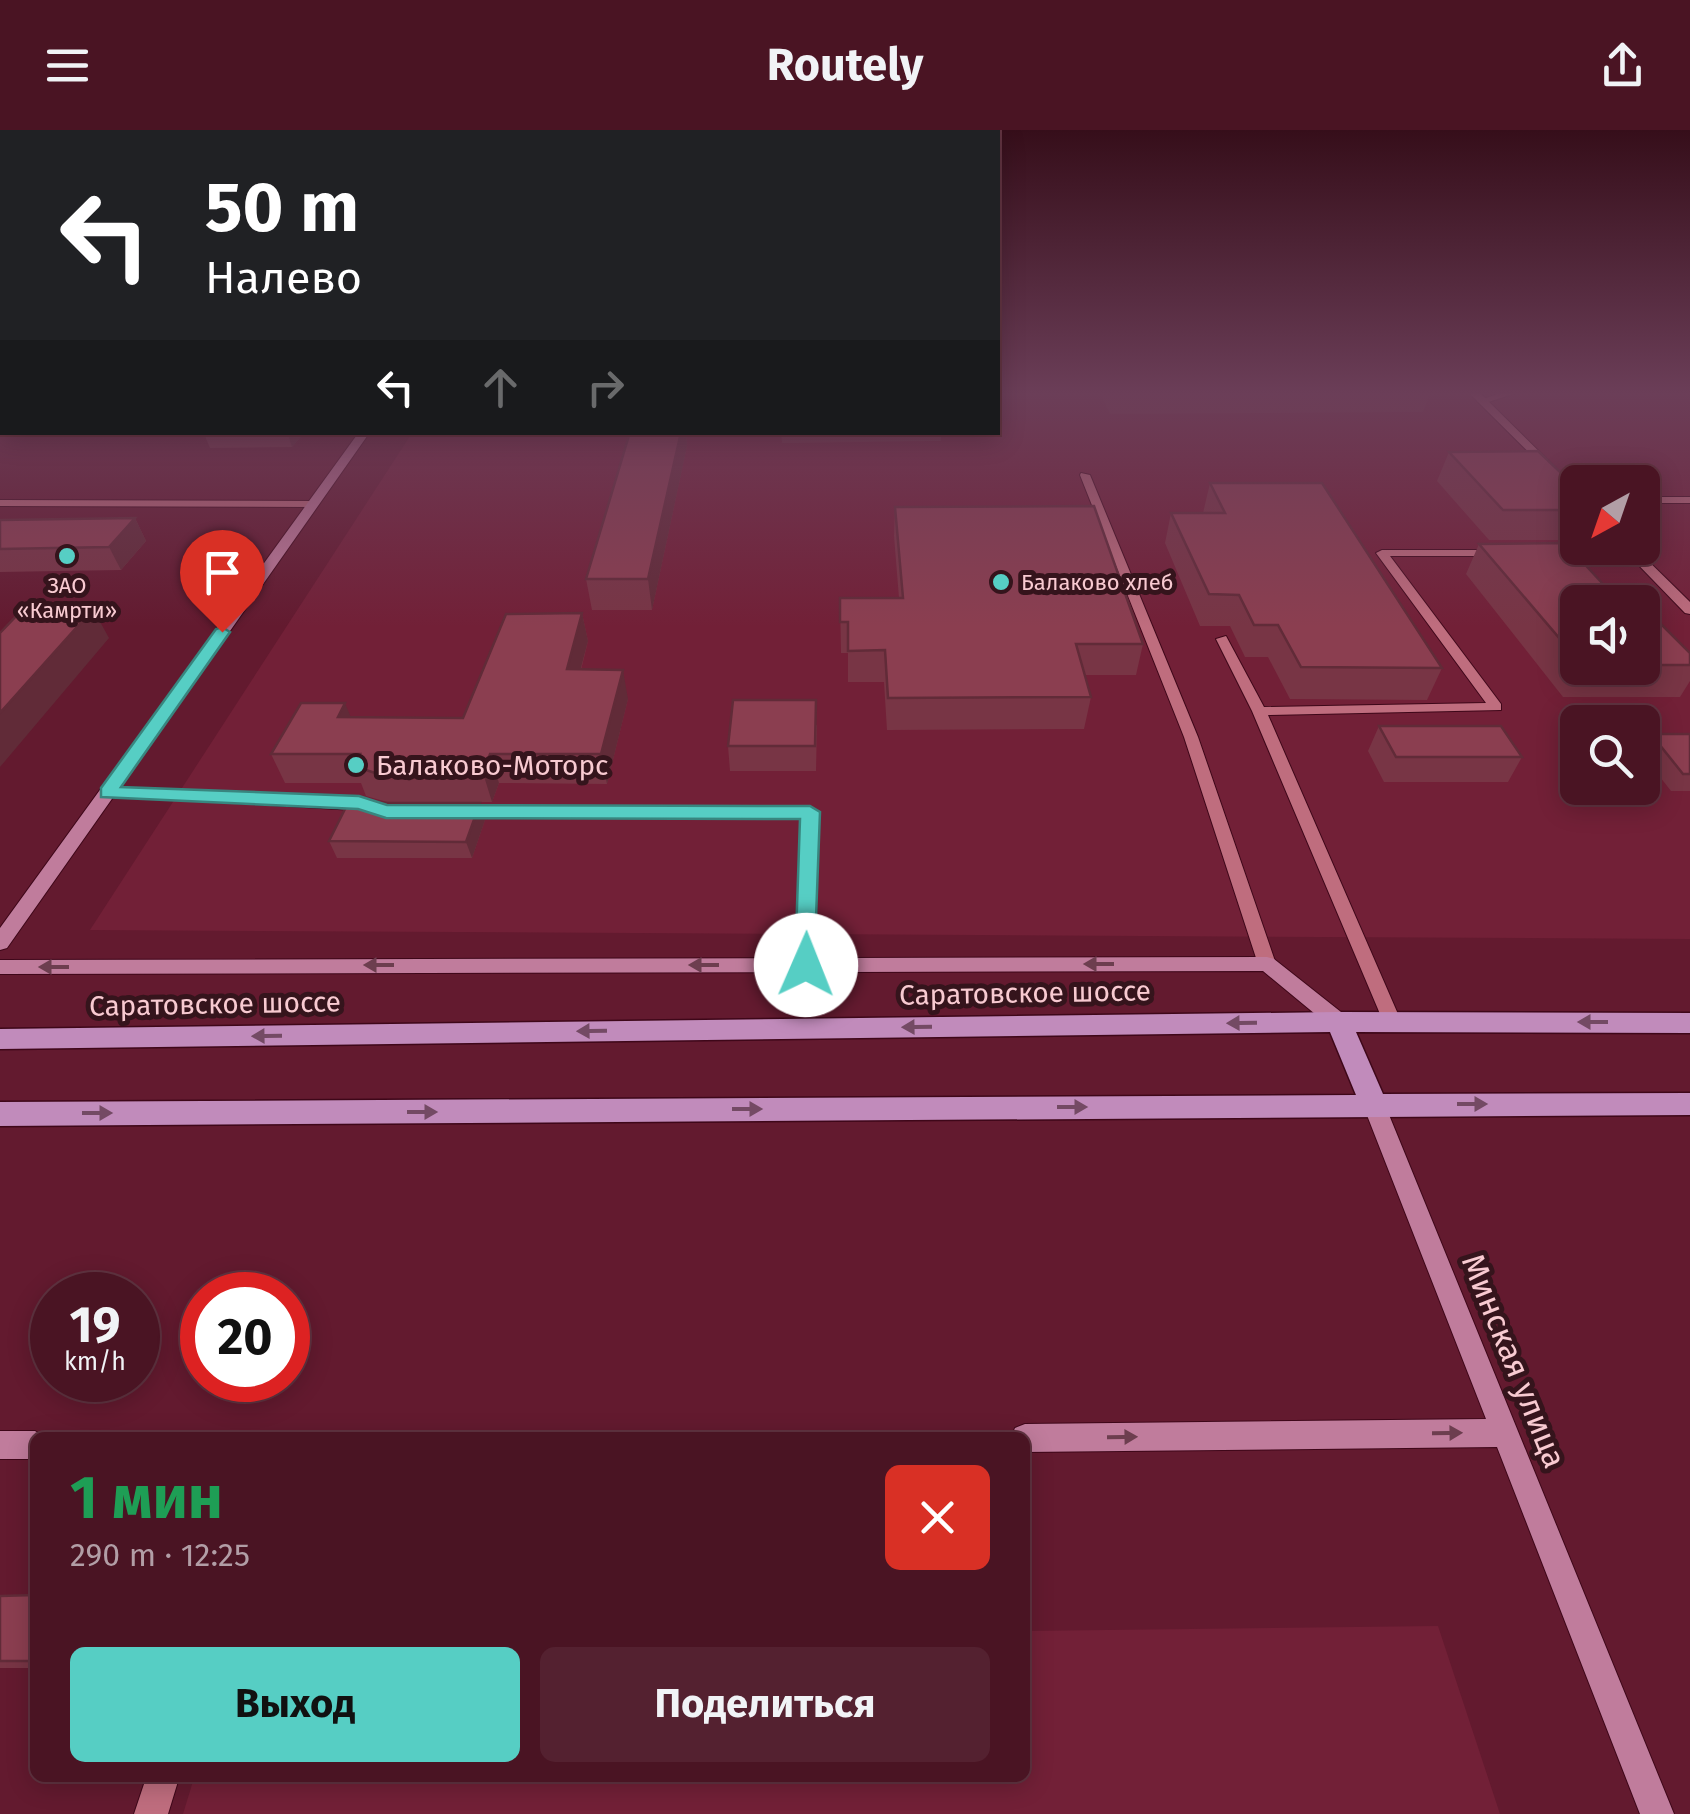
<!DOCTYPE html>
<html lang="ru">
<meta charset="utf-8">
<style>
:root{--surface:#4a1423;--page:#542130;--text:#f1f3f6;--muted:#b29ea6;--line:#613341;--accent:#56cec4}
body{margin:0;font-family:"Fira Sans",sans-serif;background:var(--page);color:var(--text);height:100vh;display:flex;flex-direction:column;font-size:38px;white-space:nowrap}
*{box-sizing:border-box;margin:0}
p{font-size:32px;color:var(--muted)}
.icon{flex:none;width:55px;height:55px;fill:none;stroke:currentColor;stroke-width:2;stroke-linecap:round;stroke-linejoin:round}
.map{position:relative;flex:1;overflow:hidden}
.details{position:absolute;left:30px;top:1302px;width:1000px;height:350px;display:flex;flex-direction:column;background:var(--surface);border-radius:15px;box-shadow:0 5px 25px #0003,0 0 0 2px var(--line)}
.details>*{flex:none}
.hud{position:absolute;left:0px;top:0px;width:1000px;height:305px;box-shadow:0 5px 25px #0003,0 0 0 2px var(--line);background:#202124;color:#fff;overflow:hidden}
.needle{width:65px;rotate:220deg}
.controls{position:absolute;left:1560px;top:335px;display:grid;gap:20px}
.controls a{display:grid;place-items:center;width:100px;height:100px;border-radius:15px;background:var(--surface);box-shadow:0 5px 25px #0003,0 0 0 2px var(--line);font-size:50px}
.speed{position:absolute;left:30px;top:1142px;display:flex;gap:20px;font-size:50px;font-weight:700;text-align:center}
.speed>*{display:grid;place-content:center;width:130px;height:130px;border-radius:50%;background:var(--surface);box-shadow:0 5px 25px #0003,0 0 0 2px var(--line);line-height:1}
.speed small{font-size:25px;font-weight:400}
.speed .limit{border:15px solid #d22;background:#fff;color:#111}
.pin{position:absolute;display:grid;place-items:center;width:85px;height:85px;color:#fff;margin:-102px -42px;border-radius:50% 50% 50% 0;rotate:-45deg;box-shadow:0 0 10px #0007}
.pin .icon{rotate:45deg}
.me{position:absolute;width:110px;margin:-55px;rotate:1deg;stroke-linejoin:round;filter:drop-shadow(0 0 8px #0008)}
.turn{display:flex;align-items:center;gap:35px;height:210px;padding:0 40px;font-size:45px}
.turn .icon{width:130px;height:130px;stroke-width:2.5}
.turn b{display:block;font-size:70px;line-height:85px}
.lanes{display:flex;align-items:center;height:95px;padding:0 40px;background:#0003;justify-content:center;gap:50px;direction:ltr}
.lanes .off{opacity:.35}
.round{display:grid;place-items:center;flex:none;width:105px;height:105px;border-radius:15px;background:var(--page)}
.summary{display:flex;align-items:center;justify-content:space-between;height:170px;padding:0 40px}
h1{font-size:60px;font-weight:700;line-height:75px;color:#1e9e55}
.cta{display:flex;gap:20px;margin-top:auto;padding:20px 40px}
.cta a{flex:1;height:115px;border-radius:15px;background:var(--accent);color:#111;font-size:40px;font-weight:700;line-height:115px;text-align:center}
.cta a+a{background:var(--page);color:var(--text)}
header{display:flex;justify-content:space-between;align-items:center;height:130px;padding:0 40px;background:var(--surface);font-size:45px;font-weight:700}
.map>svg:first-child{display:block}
.built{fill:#722037;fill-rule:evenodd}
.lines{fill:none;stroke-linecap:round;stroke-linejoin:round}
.lane-casing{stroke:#3e0719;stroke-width:2}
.street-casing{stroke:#3e0719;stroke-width:2}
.secondary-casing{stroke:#3e0719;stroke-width:2}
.primary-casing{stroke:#3e0719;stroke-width:3}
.lane{fill:#bf6d7e;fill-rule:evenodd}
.street{fill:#bf6d7e;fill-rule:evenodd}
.secondary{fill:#c07c9c;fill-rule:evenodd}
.primary{fill:#c18bbb;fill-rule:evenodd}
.wall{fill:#783545}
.shaded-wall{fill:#612b38}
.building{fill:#8b3e50;stroke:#612b38;stroke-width:2.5}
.oneway{fill:#6d3e4f}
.oneway2{fill:#744a64}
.route{fill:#56cec4;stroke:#38867f;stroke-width:2.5}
.poi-dot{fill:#56cec4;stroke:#35141c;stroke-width:4}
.labels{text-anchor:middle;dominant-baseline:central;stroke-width:10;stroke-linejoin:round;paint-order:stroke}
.far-poi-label{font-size:22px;fill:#f8cad1;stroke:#35141c;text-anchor:start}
.poi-label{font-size:28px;fill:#f8cad1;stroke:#35141c;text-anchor:start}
.street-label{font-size:28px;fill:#f8cad1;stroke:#35141c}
.near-street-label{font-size:32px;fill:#f8cad1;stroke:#35141c}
</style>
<header><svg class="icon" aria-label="menu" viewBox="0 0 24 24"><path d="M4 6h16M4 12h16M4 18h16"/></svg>Routely<svg class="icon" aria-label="share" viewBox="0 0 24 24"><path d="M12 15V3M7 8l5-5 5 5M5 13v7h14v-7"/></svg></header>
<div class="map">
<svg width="1690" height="1684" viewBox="0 0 1690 1684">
<rect width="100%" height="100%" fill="#631a2f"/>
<path class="built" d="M 998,261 L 1690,261 L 1690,809 L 90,800 L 412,303 L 998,302 ZM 1578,352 L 1642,352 L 1642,418 L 1578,418 ZM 1578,472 L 1642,472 L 1642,538 L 1578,538 ZM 1578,592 L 1642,592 L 1642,658 L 1578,658 Z
M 1438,1496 L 1500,1684 L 183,1684 L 194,1648 L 1025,1648 L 1025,1501 Z"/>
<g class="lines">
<g class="lane-casing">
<path id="lane" d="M 1507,261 L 1522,261 L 1482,274 L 1477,271 Z
M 0,293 L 2,293 L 2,299 L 0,299 Z
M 1081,343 L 1090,345 L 1198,607 L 1276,834 L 1273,839 L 1261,839 L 1258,834 L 1184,607 L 1080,345 Z
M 1642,367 L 1690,367 L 1690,373 L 1642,373 Z
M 0,370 L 314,371 L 319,374 L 314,377 L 0,376 Z
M 1382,420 L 1498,420 L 1504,423 L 1498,426 L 1390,426 L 1501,574 L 1501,580 L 1268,585 L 1401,891 L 1398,896 L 1386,896 L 1383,891 L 1252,581 L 1216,509 L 1226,506 L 1264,577 L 1486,573 L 1376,423 Z
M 107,657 L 371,671 L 379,676 L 371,681 L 102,665 L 100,662 Z
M 461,676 L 815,679 L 818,682 L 815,835 L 806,841 L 797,835 L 802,687 L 456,684 L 453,681 Z"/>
</g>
<g class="street-casing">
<path id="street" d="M 1467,261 L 1478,261 L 1578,360 L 1578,371 Z
M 1622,418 L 1635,418 L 1690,472 L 1690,484 L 1685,483 Z
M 146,1648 L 179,1648 L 168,1684 L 134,1684 Z"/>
</g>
<g class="secondary-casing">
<path id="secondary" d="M 359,302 L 370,302 L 7,818 L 0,820 L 0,798 Z
M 1267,827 L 1274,829 L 1346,886 L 1349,892 L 1346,898 L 1332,898 L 1263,841 L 0,844 L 0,830 Z
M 1374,966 L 1382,969 L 1385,975 L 1674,1684 L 1640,1684 L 1497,1317 L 1025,1322 L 1025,1308 L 1011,1308 L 1015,1298 L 1025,1294 L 1486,1289 L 1363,975 L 1366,969 Z
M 0,1301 L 35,1301 L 46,1308 L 35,1308 L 35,1329 L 0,1329 Z"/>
</g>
<g class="primary-casing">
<path id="primary" d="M 1339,882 L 1690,883 L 1690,903 L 1356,902 L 1383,964 L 1690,963 L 1690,985 L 0,996 L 0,972 L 1356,965 L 1330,902 L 0,919 L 0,899 Z"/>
</g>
<use href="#lane" class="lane"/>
<use href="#street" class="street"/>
<use href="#secondary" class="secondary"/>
<use href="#primary" class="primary"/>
</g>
<path class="wall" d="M 1099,261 L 1431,261 L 1423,282 L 1110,284 Z
M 305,302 L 292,317 L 210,318 L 205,306 Z
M 630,302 L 686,302 L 687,316 L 652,480 L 592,480 L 586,449 Z
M 781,302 L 941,302 L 941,311 L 782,313 Z
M 1449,322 L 1578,359 L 1578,410 L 1489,410 L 1437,351 Z
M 1210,353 L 1442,538 L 1427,570 L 1290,569 L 1268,527 L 1245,527 L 1230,496 L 1200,496 L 1165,413 L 1171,383 L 1203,383 Z
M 895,377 L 1143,514 L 1136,545 L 1084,545 L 1091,567 L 1084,599 L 887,600 L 884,552 L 848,552 L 848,523 L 841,523 L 840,468 L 899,468 L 894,406 Z
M 135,388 L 146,411 L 121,440 L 0,442 L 0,390 Z
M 1479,414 L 1578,472 L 1578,538 L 1642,538 L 1642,475 L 1690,523 L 1690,551 L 1680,567 L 1563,567 L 1466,444 Z
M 582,483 L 588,511 L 581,540 L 628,569 L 607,654 L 499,653 L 492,672 L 387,672 L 366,666 L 361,653 L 285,653 L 271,624 L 351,587 L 463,588 Z
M 817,595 L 816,641 L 730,641 L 728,616 Z
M 1379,596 L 1522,627 L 1508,652 L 1384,652 L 1368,621 Z
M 1651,604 L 1690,604 L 1690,661 L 1671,661 L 1642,624 L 1642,616 Z
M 378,673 L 480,673 L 485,690 L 472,728 L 337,728 L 329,711 Z
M 35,1465 L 35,1538 L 0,1538 L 0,1466 Z"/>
<path class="shaded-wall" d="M 290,302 L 305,302 L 292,317 L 288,305 Z
M 681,302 L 686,302 L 687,316 L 652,480 L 648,449 Z
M 135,388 L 146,411 L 121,440 L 109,417 Z
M 93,479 L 109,508 L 0,637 L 0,583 Z
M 582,483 L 588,511 L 573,568 L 567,539 Z
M 623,540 L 628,569 L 607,654 L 601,624 Z
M 345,573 L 357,602 L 338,587 Z
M 490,624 L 499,653 L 492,672 L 483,643 Z
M 480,673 L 485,690 L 472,728 L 466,712 Z"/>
<path class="building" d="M 1112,261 L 1428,261 L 1113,263 Z
M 208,302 L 290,302 L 288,305 L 205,306 Z
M 630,302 L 681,302 L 648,449 L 586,449 Z
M 1538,321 L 1578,359 L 1578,380 L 1503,380 L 1449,322 Z
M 1210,353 L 1322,353 L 1442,538 L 1301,537 L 1278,495 L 1254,495 L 1239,465 L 1209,464 L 1171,383 L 1225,383 Z
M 1094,376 L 1143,514 L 1076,514 L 1091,567 L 888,568 L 885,520 L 848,521 L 848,492 L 840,492 L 840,468 L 903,468 L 895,377 Z
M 135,388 L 109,417 L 0,419 L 0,390 Z
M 1565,413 L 1616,468 L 1636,468 L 1641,472 L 1578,472 L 1578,530 L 1479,414 Z
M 1642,475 L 1690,523 L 1690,535 L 1642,535 Z
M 23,479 L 93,479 L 0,583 L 0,503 Z
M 582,483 L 567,539 L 623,540 L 601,624 L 490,624 L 483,643 L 375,643 L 354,636 L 360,624 L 271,624 L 301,573 L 345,573 L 338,587 L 463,588 L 506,484 Z
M 733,570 L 816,570 L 815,616 L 728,616 Z
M 1379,596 L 1501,596 L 1522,627 L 1396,627 Z
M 1651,604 L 1690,604 L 1690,644 L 1683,644 Z
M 352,665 L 378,673 L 480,673 L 466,712 L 329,711 Z
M 35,1465 L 35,1531 L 0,1531 L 0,1466 Z"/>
<defs><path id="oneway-solid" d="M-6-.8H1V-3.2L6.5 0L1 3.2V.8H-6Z" transform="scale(2.5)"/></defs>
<g class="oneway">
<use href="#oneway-solid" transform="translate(1099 834) rotate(180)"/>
<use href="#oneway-solid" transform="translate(379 835) rotate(180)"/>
<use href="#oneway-solid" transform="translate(704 835) rotate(180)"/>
<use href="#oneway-solid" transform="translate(54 837) rotate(180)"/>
<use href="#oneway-solid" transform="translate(1447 1303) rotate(-1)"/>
<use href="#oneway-solid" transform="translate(1122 1307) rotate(-1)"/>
</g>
<g class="oneway2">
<use href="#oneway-solid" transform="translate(1593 892) rotate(-180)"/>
<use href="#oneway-solid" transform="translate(1242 893) rotate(179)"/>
<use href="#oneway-solid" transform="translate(917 897) rotate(179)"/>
<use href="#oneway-solid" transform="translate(592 901) rotate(179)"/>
<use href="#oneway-solid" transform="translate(267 906) rotate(179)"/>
<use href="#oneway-solid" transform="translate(1472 974)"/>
<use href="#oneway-solid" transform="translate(1072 977)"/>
<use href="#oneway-solid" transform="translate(747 979)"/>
<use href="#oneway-solid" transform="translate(422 982)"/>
<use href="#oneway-solid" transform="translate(97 983)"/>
</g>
<linearGradient id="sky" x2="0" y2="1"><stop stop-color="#360e1a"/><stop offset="0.53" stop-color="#6b3e58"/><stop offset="1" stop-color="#6b3e58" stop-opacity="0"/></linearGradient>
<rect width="1690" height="497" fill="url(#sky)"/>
<path class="route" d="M 222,497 L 230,502 L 121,657 L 359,666 L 387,675 L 810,676 L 820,682 L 814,841 L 799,841 L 795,835 L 800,689 L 386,688 L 358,679 L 101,667 L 101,658 L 216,499 Z"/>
<g class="poi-dot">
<circle cx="67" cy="426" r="10"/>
<circle cx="1001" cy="452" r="10"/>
<circle cx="356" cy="635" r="10"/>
</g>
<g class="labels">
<g class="far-poi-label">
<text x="1021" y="452">Балаково хлеб</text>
<text x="67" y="455" text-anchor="middle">ЗАО<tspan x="67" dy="25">«Камрти»</tspan></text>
</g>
<g class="poi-label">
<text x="376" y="635">Балаково-Моторс</text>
</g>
<g class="street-label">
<text transform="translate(1025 863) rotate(-1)">Саратовское шоссе</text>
<text transform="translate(215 874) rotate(-1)">Саратовское шоссе</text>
</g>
<g class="near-street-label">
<text transform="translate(1514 1231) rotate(68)">Минская улица</text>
</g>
</g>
</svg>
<div class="controls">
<a><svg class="needle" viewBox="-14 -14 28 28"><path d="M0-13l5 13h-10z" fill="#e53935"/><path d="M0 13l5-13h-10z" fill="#b29ea6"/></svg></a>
<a><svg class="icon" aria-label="sound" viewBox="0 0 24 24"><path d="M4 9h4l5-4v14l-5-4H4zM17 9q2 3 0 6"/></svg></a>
<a><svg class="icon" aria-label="search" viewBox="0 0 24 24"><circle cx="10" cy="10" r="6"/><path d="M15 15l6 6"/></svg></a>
</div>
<div class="speed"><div>19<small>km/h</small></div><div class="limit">20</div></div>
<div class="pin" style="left:222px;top:502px;background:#d93025"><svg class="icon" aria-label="arrive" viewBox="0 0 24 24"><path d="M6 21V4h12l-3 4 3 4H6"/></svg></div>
<svg class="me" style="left:806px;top:835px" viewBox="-20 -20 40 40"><circle r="19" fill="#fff"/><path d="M0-13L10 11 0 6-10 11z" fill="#56cec4"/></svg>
<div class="hud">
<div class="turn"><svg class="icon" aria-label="left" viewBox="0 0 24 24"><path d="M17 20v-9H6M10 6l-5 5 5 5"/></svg><div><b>50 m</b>Налево</div></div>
<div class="lanes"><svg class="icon" aria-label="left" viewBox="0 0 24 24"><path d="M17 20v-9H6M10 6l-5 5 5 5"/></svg><svg class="icon off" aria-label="ahead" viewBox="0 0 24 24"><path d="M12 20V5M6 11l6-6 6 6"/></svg><svg class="icon off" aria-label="right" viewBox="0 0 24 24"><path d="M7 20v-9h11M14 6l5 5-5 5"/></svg></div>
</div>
<section class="details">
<div class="summary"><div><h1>1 мин</h1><p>290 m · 12:25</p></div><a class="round" style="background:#d93025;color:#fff"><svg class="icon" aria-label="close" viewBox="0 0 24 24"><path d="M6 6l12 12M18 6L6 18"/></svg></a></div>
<div class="cta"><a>Выход</a><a>Поделиться</a></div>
</section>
</div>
